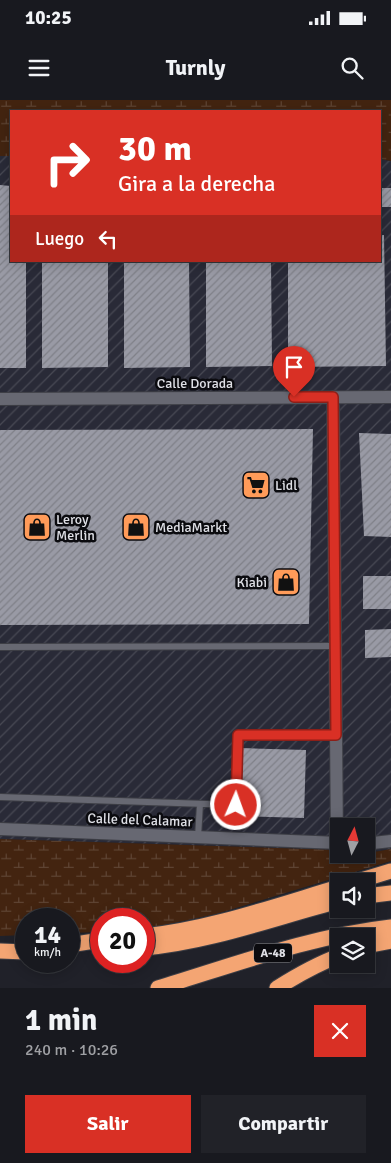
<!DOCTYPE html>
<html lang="es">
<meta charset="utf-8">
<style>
:root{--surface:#18191f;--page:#212228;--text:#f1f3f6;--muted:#9fa0a4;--line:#36383d;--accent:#d93025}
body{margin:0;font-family:Signika,sans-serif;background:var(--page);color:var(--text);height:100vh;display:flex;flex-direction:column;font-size:19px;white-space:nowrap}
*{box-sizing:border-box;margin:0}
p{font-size:16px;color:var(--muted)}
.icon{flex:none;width:28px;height:28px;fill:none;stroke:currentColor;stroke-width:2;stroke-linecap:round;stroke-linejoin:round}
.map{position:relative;height:888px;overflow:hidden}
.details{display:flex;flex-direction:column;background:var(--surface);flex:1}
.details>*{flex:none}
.guide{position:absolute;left:10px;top:10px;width:371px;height:152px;border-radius:0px;box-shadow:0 2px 12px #0003,0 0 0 1px var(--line);background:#d93025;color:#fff;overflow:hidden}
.needle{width:32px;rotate:6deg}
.buttons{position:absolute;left:330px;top:718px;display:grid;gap:10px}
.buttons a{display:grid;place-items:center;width:45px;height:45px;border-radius:0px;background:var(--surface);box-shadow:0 2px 12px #0003,0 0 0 1px var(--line);font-size:25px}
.speed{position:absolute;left:15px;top:808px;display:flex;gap:10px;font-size:25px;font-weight:700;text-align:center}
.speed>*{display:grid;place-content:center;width:65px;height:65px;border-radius:50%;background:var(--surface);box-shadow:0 2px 12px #0003,0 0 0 1px var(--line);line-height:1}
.speed small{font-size:12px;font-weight:400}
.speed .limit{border:8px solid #d22;background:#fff;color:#111}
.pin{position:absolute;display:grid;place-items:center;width:42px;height:42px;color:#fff;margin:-51px -21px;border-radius:50% 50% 50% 0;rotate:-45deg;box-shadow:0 0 5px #0007}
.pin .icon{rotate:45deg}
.me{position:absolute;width:55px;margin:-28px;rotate:2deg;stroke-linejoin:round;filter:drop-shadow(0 0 4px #0008)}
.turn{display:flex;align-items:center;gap:18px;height:105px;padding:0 25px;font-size:22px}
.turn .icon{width:65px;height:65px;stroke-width:2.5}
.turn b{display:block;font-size:35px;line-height:42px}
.then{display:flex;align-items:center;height:48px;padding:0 25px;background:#0003;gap:10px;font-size:19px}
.round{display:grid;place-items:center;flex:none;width:52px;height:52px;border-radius:0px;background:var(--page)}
.headline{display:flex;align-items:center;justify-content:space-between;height:85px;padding:0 25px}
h1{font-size:30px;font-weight:800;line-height:38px}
.button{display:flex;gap:10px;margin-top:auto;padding:10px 25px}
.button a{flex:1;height:58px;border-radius:0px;background:var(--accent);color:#fff;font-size:20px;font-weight:800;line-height:58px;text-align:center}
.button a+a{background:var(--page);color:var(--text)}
.status{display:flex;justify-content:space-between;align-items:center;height:35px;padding:0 25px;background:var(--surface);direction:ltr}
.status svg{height:14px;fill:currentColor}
header{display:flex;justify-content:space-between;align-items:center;height:65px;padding:0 25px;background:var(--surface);font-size:22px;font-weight:800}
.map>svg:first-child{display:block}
.industrial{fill:url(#industrial-furrows)}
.wetland{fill:url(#wetland-marsh)}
.building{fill:url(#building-hatch)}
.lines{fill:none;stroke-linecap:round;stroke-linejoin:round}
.lane-casing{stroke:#3d3e45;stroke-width:8}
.street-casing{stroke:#3d3e45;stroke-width:14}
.highway-casing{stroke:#3d3e45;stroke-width:17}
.lane{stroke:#676872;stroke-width:6}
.street{stroke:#676872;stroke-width:12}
.highway{stroke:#f4a573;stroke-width:15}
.route-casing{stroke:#8d1f18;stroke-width:12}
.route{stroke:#d93025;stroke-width:9}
.labels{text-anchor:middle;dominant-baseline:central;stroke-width:5;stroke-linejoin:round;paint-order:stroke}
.shield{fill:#0b0b0f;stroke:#9fa0a6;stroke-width:1}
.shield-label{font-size:12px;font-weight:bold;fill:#dfe0e6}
.street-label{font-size:14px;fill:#dfe0e6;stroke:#0b0b0f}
.poi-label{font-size:14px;fill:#dfe0e6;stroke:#0b0b0f;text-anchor:start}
</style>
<div class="status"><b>10:25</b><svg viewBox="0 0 49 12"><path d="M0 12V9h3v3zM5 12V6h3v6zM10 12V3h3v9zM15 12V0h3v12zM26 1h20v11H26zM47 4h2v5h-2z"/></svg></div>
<header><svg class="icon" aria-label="menu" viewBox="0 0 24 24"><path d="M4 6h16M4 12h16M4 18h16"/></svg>Turnly<svg class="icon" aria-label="search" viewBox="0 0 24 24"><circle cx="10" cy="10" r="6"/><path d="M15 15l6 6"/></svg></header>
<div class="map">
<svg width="391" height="888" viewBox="0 0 391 888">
<defs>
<pattern id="industrial-furrows" width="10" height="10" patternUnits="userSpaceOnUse" patternTransform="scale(1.25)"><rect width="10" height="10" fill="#292a37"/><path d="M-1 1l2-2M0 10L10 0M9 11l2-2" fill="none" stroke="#484954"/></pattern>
<pattern id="wetland-marsh" width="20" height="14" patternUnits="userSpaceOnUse" patternTransform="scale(1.25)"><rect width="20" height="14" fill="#432410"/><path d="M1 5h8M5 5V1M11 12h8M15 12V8" fill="none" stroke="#5e4433"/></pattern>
<pattern id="building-hatch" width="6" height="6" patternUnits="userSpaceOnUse" patternTransform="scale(1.25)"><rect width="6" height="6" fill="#999aa5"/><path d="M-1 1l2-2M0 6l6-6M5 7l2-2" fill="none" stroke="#7f8088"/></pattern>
</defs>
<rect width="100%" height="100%" fill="#202129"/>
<path class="industrial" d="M 0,56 L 11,56 L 11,161 L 380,161 L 380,59 L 391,61 L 391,749 L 374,752 L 366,751 L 366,726 L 339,726 L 339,750 L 0,739 Z"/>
<path class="wetland" d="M 0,0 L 391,0 L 391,61 L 380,59 L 380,11 L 11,11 L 11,56 L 0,56 Z
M 0,739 L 339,750 L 339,754 L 366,754 L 366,751 L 374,752 L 391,749 L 391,761 L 216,814 L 159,826 L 144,827 L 144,819 L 101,819 L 101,832 L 69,833 L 69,819 L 26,819 L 26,835 L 0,836 Z"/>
<path class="building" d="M 0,85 L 11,86 L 11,161 L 26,161 L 26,268 L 0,268 Z
M 380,88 L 391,88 L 391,107 L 380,107 Z
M 380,135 L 384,135 L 386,266 L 288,267 L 288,161 L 380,161 Z
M 42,161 L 108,161 L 108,267 L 42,268 Z
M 124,161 L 189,161 L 190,267 L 124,268 Z
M 206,161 L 271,161 L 272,266 L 206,267 Z
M 313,329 L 309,524 L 0,525 L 0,330 Z
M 359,333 L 391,334 L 391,437 L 364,436 Z
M 363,476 L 391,476 L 391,509 L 363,509 Z
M 391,529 L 391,557 L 365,558 L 365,530 Z
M 241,648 L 306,650 L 304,718 L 240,716 Z"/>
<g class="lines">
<g class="lane-casing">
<path id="lane" d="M 0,547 L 335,546
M 0,697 L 236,705 L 238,635 L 336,635
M 198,737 L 200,704"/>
</g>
<g class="street-casing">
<path id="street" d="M 333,297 L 337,743
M 0,299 L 391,297
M 0,729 L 339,743
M 366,743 L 373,743 L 391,741"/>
</g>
<g class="highway-casing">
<path id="highway" d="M 358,781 L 391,771
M 366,796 L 391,793
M 144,836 C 210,829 275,806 339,787
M 69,845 L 101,840
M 366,846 L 391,841
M 144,848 C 210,842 274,818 339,801
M 0,851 L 26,852
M 158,888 C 234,865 311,836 391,827
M 277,888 C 296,876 317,864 339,856"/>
</g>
<use href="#lane" class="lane"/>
<use href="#street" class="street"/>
<use href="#highway" class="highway"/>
</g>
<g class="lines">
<g class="route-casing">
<path id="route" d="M 236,705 L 238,635 L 336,635 L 333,297 L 294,297"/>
</g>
<use href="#route" class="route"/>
</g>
<defs>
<g id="supermarket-square" transform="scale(1.4375)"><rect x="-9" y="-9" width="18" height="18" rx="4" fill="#ff9b59" stroke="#0b0b0f"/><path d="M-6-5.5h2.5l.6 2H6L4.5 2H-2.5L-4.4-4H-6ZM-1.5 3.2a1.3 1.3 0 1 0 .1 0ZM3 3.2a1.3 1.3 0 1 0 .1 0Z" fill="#111"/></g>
<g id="shop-square" transform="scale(1.4375)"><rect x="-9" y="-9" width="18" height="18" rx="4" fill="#ff9b59" stroke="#0b0b0f"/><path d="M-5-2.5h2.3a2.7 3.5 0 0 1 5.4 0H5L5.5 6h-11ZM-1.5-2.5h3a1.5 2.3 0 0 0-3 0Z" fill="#111"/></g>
</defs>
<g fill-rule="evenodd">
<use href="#supermarket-square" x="256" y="385"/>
<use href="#shop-square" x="37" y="427"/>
<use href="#shop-square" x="136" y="427"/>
<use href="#shop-square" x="286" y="482"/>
</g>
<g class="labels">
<rect class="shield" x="254" y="843.5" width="38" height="19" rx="4"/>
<g class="shield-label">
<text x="273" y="853">A-48</text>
</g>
<g class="street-label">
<text x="195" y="283">Calle Dorada</text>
<text transform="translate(140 720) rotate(2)">Calle del Calamar</text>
</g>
<g class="poi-label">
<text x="275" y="385">Lidl</text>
<text x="56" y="419">Leroy<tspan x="56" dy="16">Merlin</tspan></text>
<text x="155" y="427">MediaMarkt</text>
<text x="267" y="482" text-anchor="end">Kiabi</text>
</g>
</g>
</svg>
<div class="buttons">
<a><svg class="needle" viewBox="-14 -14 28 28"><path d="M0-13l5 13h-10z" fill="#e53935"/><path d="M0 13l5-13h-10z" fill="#9fa0a4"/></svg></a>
<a><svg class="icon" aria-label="sound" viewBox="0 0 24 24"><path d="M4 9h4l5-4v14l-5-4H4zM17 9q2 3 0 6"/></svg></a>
<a><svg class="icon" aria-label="layers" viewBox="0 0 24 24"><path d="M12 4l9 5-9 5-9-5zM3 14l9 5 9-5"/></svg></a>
</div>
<div class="speed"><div>14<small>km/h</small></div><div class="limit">20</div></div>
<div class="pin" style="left:294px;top:297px;background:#d93025"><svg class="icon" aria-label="arrive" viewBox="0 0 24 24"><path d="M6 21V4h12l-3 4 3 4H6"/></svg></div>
<svg class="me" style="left:236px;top:705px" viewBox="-20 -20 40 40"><circle r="17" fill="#d93025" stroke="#fff" stroke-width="3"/><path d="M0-11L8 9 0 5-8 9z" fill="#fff"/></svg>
<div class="guide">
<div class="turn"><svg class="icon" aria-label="right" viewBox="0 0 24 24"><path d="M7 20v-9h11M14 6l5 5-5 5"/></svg><div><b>30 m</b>Gira a la derecha</div></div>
<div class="then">Luego<svg class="icon" aria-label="left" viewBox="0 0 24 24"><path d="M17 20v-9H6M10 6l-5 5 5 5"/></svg></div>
</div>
</div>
<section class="details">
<div class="headline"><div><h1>1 min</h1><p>240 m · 10:26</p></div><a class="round" style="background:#d93025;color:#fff"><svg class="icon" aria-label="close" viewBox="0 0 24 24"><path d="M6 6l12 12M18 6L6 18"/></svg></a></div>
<div class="button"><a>Salir</a><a>Compartir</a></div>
</section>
